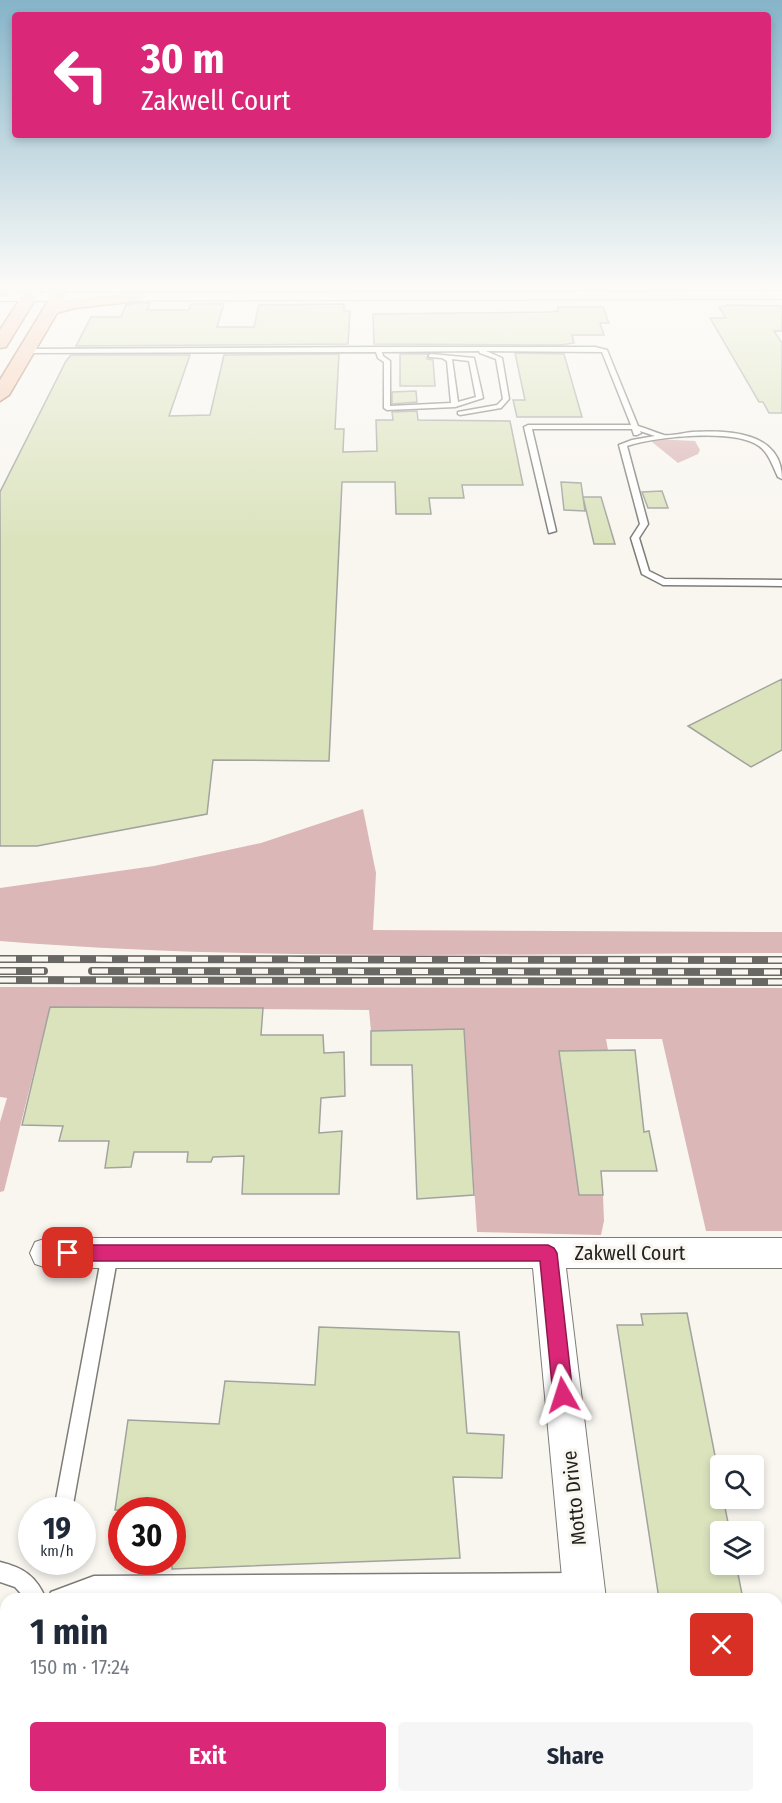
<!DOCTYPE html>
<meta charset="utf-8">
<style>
:root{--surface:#fff;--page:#f6f6f7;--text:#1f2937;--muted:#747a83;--accent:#db2777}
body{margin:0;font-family:"Fira Sans Condensed",sans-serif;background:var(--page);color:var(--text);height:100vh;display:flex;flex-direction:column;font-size:22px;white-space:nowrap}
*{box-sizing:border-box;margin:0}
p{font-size:20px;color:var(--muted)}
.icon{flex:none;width:33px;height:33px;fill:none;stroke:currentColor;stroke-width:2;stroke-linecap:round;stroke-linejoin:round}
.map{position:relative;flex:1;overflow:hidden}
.side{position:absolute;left:0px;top:1593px;width:783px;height:210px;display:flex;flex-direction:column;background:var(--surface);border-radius:18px 18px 0 0;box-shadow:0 3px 9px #0003}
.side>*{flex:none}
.top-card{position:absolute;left:12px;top:12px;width:759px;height:126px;border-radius:6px;box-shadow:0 3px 9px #0003;background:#db2777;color:#fff;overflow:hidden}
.controls{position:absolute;left:710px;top:1455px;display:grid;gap:12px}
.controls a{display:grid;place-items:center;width:54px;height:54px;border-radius:6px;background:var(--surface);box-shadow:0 3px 9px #0003;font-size:30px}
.speed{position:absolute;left:18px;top:1497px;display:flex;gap:12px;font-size:30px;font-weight:700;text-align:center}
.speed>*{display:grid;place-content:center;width:78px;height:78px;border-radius:50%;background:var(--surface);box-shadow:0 3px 9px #0003;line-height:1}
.speed small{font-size:15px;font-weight:400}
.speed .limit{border:9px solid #d22;background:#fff;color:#111}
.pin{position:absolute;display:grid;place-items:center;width:51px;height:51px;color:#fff;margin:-26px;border-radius:12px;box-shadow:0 3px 9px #0006}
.me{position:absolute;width:66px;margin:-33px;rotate:354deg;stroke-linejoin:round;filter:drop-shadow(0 0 4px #0008)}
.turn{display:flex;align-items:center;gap:21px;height:126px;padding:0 30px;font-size:27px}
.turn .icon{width:78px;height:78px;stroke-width:2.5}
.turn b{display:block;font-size:42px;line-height:51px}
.round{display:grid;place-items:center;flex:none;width:63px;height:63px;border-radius:6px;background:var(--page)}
.overview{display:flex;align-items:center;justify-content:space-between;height:102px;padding:0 30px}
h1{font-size:36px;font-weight:700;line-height:45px}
.button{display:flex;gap:12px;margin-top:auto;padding:12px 30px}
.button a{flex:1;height:69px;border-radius:6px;background:var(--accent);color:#fff;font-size:24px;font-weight:700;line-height:69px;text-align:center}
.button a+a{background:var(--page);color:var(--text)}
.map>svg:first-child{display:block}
.green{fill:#dcb7b8}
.building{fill:#dbe3bd;stroke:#a2a39e;stroke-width:1.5}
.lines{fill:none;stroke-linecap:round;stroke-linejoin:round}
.service-casing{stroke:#7e7c77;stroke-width:3}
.minor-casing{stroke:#7e7c77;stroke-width:2}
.primary-casing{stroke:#a97a5f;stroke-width:3}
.service{fill:#fff;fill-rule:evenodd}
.minor{fill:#fff;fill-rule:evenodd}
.primary{fill:#f7cbb3;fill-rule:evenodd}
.rail-casing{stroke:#696864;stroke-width:8}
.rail{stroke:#f9f6f0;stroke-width:5;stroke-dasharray:16;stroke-linecap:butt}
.route{fill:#db2777;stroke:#8e194d;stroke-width:1.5}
.labels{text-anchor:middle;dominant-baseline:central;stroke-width:6;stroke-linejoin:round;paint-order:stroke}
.near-street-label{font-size:20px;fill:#232220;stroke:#f9f6f0}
</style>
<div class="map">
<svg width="782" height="1803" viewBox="0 0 782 1803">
<rect width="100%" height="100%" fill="#f9f6f0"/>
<path class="green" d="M 654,439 L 695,441 L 700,450 L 698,454 L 678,463 L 652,442 Z
M 363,809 L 376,873 L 373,930 L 782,932 L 782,953 C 522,953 259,962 0,941 L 0,888 L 154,866 L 261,843 Z
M 0,987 L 782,988 L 782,1231 L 706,1231 L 662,1039 L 606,1039 L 608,1050 L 559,1051 L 579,1195 L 603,1195 L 604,1221 L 601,1235 L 477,1232 L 464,1030 L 371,1031 L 369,1010 L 50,1007 L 4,1191 L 0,1192 L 0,1122 L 7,1098 L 0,1097 Z"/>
<path class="building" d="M 139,303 L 150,303 L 147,310 L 189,310 L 191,304 L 224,304 L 217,327 L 254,327 L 259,305 L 344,304 L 344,311 L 350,311 L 348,344 L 76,346 L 91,317 L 121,317 L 126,305 Z
M 728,305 L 782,306 L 782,331 L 774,331 L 782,343 L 782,413 L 769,413 L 763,402 L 759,402 L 710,318 L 726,318 L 719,307 Z
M 558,307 L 603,307 L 609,323 L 600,323 L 604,335 L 572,335 L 574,343 L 561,345 L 374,344 L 373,314 L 550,312 L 558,311 Z
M 515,353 L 564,354 L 582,417 L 517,417 L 513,400 L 525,400 Z
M 339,354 L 335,429 L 344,429 L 343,452 L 377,451 L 376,420 L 393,420 L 392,412 L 417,411 L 418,420 L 510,421 L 523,485 L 462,485 L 464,498 L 429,498 L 431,514 L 396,514 L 395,482 L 342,482 L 329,761 L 213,760 L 207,814 L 37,846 L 0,846 L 0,492 L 66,361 L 71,355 L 190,355 L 169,416 L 210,415 L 224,355 Z
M 400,354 L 428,354 L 427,359 L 433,360 L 435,386 L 400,386 Z
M 416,391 L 417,402 L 392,404 L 392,392 Z
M 561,482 L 581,483 L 585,511 L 564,510 Z
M 662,491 L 668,508 L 648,508 L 642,492 Z
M 583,497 L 601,497 L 615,544 L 594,544 Z
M 782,679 L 782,750 L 751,767 L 688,726 Z
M 50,1007 L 263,1008 L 261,1035 L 323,1035 L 324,1053 L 344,1052 L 345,1096 L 321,1098 L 319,1133 L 342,1131 L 339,1194 L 242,1194 L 244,1156 L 213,1157 L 211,1162 L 187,1162 L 188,1152 L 134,1152 L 131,1167 L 105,1168 L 109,1141 L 59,1141 L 63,1126 L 22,1125 Z
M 464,1029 L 474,1195 L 417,1199 L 412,1065 L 371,1065 L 371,1031 Z
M 635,1050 L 644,1132 L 649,1131 L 657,1171 L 601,1171 L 603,1195 L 579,1195 L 559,1051 Z
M 687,1313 L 720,1481 L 720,1498 L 723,1498 L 730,1532 L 720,1532 L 720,1564 L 736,1564 L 743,1599 L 659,1599 L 617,1325 L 643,1325 L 641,1314 Z
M 319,1327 L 459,1332 L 467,1433 L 504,1435 L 502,1478 L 453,1477 L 460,1558 L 172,1569 L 172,1510 L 115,1510 L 128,1420 L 219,1424 L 225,1381 L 315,1385 Z"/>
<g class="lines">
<g class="service-casing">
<path id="service" d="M 379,347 L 595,347 L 607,350 L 638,426 C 646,428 656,433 664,435 C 672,436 683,433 692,432 C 727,430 782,431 782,479 L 778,477 C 773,467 769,453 759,446 C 733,428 656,437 627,446 L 648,524 L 639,538 L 649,571 L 665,579 L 782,580 L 782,586 L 663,585 L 642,574 L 631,538 L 640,524 L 619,445 L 632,440 L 655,436 L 640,431 L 641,433 L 637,435 L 634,435 L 632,429 L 532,429 L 556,531 L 549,533 L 524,427 L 528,425 L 631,425 L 602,352 L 486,351 L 502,358 L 509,399 L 501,408 L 460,415 L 458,414 L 458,412 L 497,405 L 503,399 L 496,359 L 480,353 L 479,351 L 382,352 L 383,356 L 390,361 L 390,406 L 451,403 L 447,361 L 442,358 L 429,357 L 429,355 L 431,354 L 474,358 L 483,398 L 455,407 L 387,410 L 384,408 L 384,362 L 378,358 L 376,352 L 26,353 L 23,351 L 26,349 ZM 452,359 L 469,361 L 476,397 L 458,402 Z
M 110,1247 L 116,1249 L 118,1254 L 72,1510 L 54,1510 L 102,1254 L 104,1249 Z
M 0,1562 C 24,1568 36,1576 46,1599 L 26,1599 L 15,1587 L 0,1582 Z
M 579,1573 L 586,1576 L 589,1583 L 586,1590 L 579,1593 L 94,1596 L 85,1599 L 48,1599 L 51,1592 L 94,1576 Z
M 6,1789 L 6,1797 L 24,1797 L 23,1803 L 1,1803 Z"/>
</g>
<g class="minor-casing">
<path id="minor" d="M 782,291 L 782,299 L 0,301 L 0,293 Z
M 47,1238 L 782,1238 L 782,1268 L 566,1268 L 606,1599 L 564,1599 L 533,1268 L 47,1268 L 35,1264 L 30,1253 L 35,1242 Z
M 777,1764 L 782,1764 L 782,1803 L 761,1803 L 758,1797 L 777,1797 Z
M 585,1797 L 631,1797 L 631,1803 L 585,1803 Z"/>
</g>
<g class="primary-casing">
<path id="primary" d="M 0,288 L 42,288 L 6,347 L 0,348 L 0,330 L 24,293 L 0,297 Z
M 52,288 L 67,288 L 64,301 L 138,291 L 146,296 L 138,301 L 75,308 L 57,313 L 9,395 L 0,401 L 0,380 L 47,303 Z"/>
</g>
<use href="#service" class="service"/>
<use href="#minor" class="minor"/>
<use href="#primary" class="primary"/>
<g class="rail-casing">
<path id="rail" d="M 0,959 L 782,960
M 0,971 L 44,971
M 92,971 L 782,972
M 0,980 L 782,982"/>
</g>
<use href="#rail" class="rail"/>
</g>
<linearGradient id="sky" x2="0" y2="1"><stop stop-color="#86b4c9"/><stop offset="0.53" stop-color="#fcfbf8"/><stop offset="1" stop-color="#fcfbf8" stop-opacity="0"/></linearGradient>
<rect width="782" height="541" fill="url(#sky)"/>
<path class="route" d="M 68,1245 L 548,1245 L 554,1248 L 557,1253 L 573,1395 L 570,1401 L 563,1404 L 556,1401 L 553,1395 L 540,1261 L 68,1261 L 61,1259 L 59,1253 L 61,1247 Z"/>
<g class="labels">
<g class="near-street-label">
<text x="630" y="1253">Zakwell Court</text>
<text transform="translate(574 1498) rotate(-96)">Motto Drive</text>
</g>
</g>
</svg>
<div class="controls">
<a><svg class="icon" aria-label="search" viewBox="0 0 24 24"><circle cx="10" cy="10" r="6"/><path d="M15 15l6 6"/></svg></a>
<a><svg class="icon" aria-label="layers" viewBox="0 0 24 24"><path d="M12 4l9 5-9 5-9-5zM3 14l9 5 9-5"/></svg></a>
</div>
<div class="speed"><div>19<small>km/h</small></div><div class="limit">30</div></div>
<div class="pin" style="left:68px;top:1253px;background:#d93025"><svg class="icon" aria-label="arrive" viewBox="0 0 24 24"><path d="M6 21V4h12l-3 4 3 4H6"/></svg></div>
<svg class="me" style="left:563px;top:1395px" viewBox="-20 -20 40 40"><path d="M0-17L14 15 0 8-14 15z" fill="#db2777" stroke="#fff" stroke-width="4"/></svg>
<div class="top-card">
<div class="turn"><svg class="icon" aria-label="left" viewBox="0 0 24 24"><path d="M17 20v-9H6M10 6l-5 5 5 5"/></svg><div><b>30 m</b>Zakwell Court</div></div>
</div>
<section class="side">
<div class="overview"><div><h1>1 min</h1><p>150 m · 17:24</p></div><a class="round" style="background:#d93025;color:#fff"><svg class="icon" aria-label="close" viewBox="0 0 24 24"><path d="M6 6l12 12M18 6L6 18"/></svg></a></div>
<div class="button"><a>Exit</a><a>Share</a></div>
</section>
</div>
